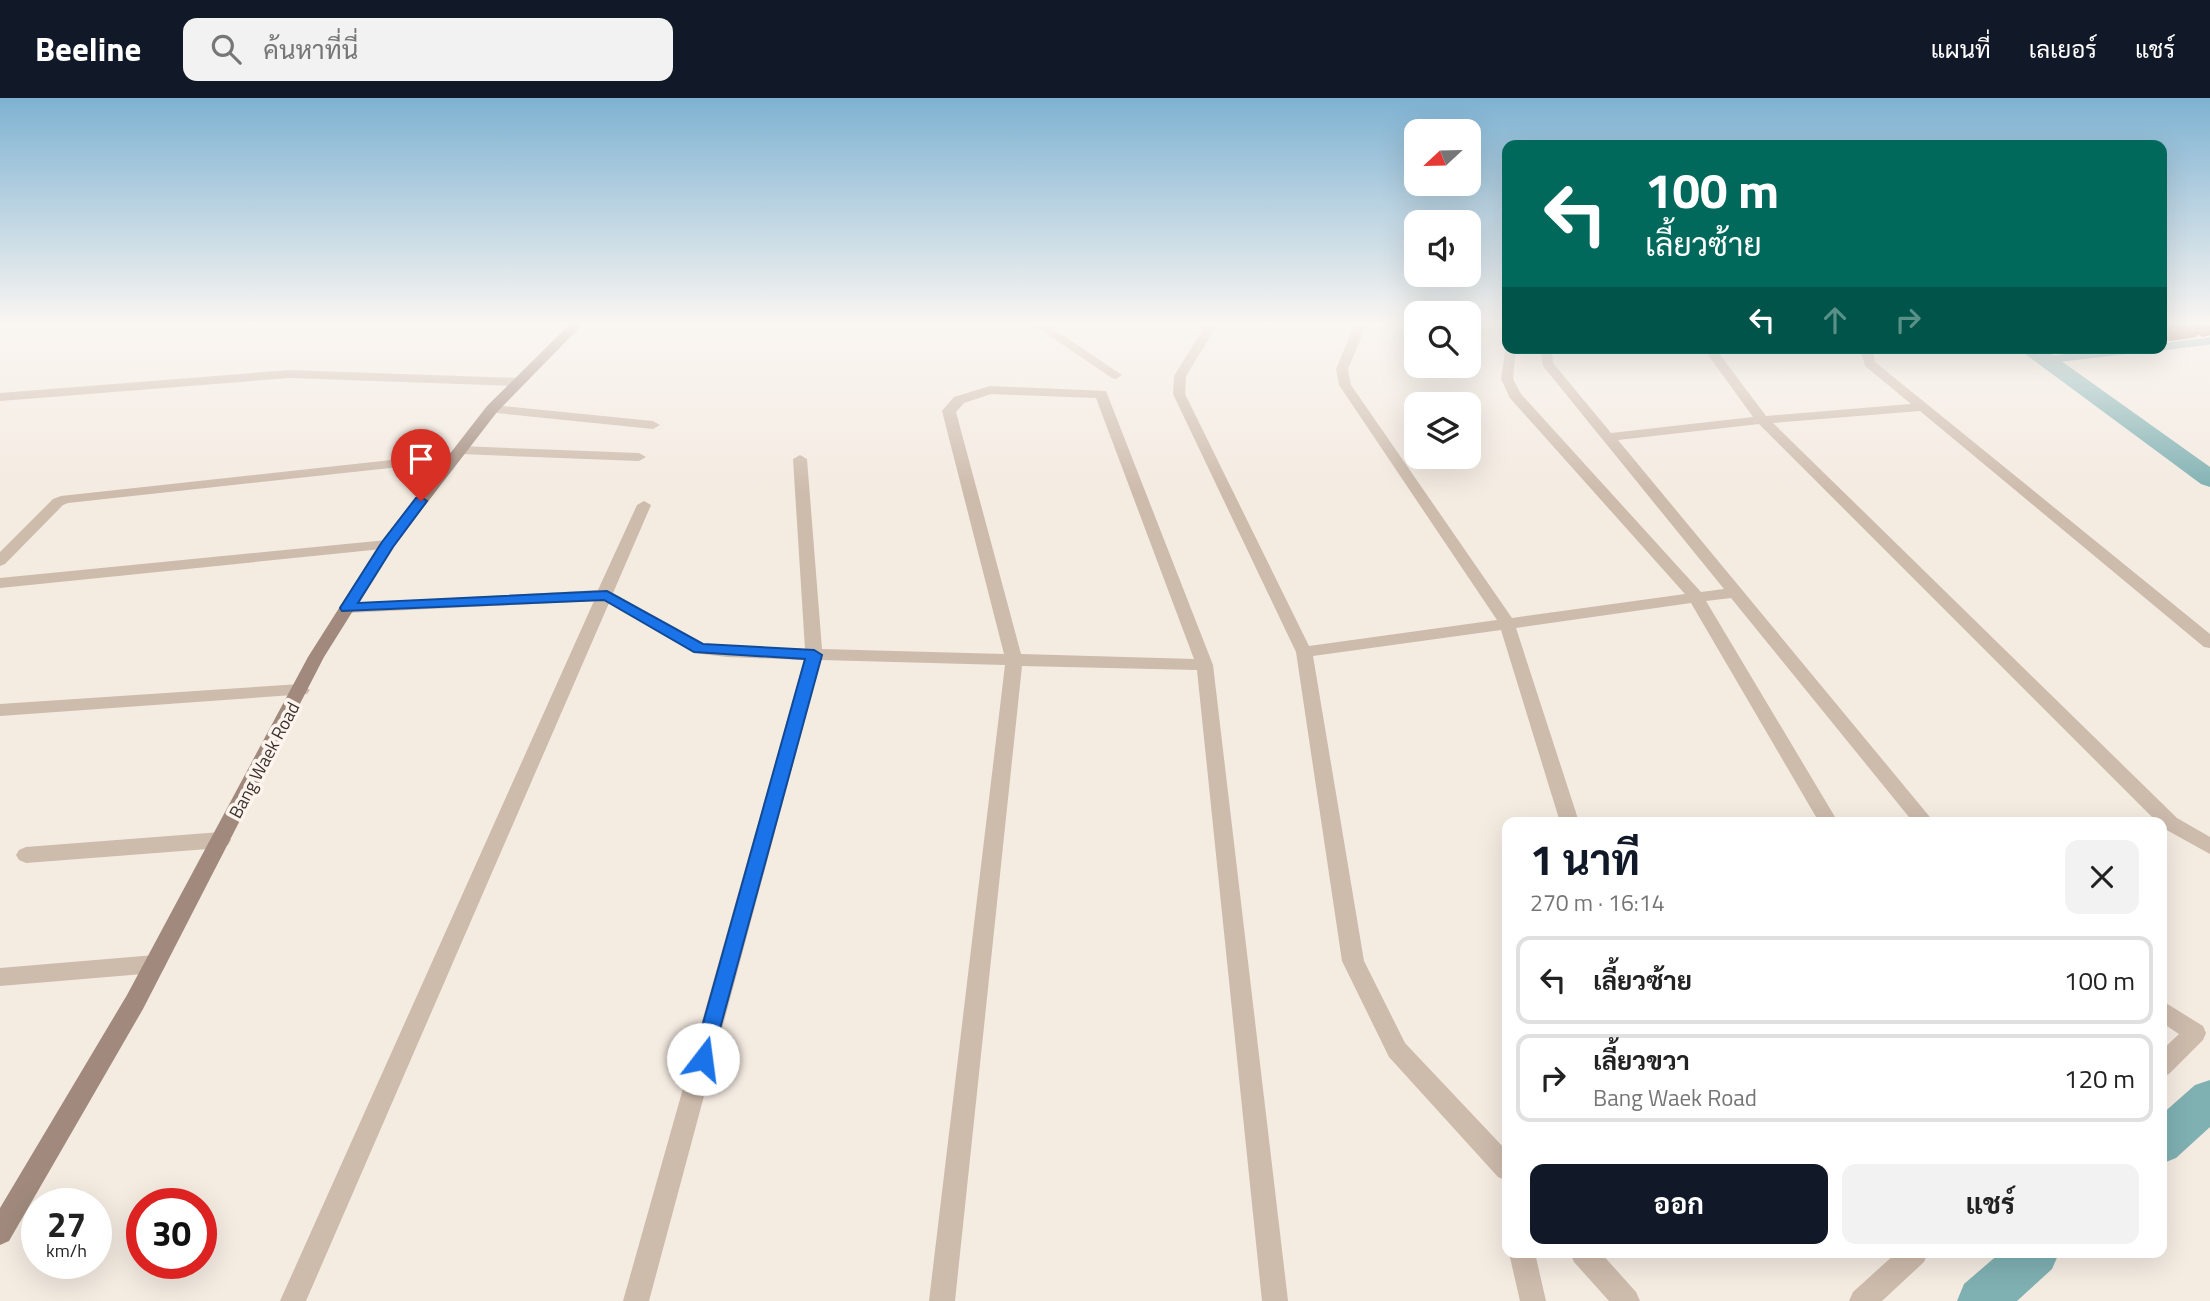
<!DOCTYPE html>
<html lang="th">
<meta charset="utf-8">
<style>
:root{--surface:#fff;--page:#f2f2f2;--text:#222;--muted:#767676;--line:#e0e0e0;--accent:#111827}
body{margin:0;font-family:"Titillium Web",Sarabun,sans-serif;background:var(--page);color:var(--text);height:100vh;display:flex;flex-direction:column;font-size:26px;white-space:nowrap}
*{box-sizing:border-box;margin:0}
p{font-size:23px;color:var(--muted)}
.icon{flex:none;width:38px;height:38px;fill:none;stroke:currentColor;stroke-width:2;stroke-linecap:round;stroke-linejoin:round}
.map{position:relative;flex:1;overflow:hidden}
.panel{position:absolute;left:1502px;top:719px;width:665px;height:441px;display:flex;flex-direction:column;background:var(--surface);border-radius:14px;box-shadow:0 7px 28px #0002}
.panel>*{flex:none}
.top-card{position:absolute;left:1502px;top:42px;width:665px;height:214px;border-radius:14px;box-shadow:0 7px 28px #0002;background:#00695c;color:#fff;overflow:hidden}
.needle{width:46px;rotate:248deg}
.tools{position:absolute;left:1404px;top:21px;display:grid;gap:14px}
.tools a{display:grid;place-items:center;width:77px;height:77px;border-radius:14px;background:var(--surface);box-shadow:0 7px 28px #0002;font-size:35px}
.speed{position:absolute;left:21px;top:1090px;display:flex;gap:14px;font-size:35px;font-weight:700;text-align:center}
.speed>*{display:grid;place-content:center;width:91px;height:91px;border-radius:50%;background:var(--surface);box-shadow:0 7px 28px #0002;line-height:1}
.speed small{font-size:18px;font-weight:400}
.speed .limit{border:10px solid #d22;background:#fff;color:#111}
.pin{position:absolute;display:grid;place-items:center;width:60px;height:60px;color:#fff;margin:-72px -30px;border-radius:50% 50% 50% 0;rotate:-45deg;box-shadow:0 0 7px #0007}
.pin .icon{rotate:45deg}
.me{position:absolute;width:77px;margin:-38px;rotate:15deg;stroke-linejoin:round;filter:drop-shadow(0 0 5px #0008)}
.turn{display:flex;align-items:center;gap:24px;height:147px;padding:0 28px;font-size:32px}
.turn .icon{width:91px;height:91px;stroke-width:2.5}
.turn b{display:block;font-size:49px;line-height:60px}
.lanes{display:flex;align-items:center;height:66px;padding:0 28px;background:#0003;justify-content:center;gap:35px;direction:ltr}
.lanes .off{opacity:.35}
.round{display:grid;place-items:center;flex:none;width:74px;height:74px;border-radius:14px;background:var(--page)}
.summary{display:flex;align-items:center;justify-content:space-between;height:119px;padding:0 28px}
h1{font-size:42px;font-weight:700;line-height:52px;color:var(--accent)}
.primary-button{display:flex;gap:14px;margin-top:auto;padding:14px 28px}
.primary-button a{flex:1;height:80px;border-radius:14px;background:var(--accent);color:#fff;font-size:28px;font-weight:700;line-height:80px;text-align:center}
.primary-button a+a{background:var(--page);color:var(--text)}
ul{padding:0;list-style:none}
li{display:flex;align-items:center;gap:21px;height:88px;margin:0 14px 10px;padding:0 14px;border:4px solid var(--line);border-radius:14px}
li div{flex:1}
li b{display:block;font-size:26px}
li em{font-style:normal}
header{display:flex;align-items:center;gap:42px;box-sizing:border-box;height:98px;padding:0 35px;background:var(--accent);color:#fff}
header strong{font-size:33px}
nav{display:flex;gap:38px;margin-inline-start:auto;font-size:24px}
.search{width:490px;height:63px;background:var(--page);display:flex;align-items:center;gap:18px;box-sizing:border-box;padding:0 24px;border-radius:14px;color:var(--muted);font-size:26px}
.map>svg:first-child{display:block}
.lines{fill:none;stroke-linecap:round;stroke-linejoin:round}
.stream{stroke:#7fb0b2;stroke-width:7}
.canal{fill:#7fb0b2;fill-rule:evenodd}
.minor{fill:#cdbbac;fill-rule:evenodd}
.secondary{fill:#a18a7d;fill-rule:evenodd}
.wall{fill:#ac5a40}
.shaded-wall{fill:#8c4a34}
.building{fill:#c8694b;stroke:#8c4a34;stroke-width:2}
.route{fill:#1a73e8;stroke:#114b97;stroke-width:2}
.labels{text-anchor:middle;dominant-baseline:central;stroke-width:7;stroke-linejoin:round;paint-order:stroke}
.street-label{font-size:18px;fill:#3b302b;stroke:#fbf5ee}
</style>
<header>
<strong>Beeline</strong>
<div class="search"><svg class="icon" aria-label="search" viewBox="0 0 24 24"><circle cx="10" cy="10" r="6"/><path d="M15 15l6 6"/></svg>ค้นหาที่นี่</div>
<nav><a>แผนที่</a><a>เลเยอร์</a><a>แชร์</a></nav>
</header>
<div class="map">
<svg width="2210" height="1203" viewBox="0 0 2210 1203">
<rect width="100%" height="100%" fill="#f4ebe1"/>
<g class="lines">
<path class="stream" d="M 2161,249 L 2210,243
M 2046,262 L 2147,250"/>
<path class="canal" d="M 2017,250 L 2043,250 L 2210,369 L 2210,389 L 2201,386 Z
M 2210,982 L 2210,1029 L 2176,1060 L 2161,1066 L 2161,1017 L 2195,987 Z
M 2000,1155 L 2059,1155 L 2052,1171 L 2017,1203 L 1957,1203 L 1964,1186 Z"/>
<path class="minor" d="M 1032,226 L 1046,226 L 1122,277 L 1116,281 L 1112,280 Z
M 1206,226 L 1218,226 L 1186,278 L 1185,296 L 1309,548 L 1497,522 L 1339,287 L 1336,271 L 1355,226 L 1367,226 L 1348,271 L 1351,287 L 1512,520 L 1685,496 L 1510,300 L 1501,281 L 1506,247 L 1507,250 L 1516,250 L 1513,281 L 1521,296 L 1701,494 L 1724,491 L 1543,268 L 1540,250 L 1552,250 L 1553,265 L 1611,335 L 1753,319 L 1703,250 L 1715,250 L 1766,318 L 1911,306 L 1865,268 L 1860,250 L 1872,250 L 1875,264 L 2210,536 L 2210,550 L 2204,549 L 1920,313 L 1773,325 L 2177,720 L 2210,739 L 2210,756 L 2163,730 L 2161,724 L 2157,724 L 1759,326 L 1618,342 L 1934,724 L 1913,724 L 1731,500 L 1706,503 L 1838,724 L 1819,724 L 1691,505 L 1516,530 L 1579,724 L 1560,724 L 1501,532 L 1313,558 L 1364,863 L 1405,945 L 1507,1053 L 1507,1083 L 1498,1079 L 1389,959 L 1342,863 L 1296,554 L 1173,296 L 1174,278 Z
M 289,272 L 520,280 L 526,284 L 520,288 L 289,280 L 0,303 L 0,295 Z
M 990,288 L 1106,293 L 1213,567 L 1288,1203 L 1262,1203 L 1197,572 L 1022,568 L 955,1203 L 929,1203 L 1005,567 L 821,562 L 649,1203 L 623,1203 L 804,562 L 727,559 L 694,555 L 609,505 L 306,1203 L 280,1203 L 594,503 L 347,515 L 341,514 L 339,510 L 341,506 L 598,492 L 637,407 L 644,403 L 651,407 L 613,495 L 704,546 L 805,551 L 793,361 L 800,357 L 807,361 L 822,551 L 1004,556 L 942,313 L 954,299 ZM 991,296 L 1096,300 L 1194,561 L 1021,556 L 956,314 L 964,305 Z
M 492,307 L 653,323 L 660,327 L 653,331 L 487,314 L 485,311 Z
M 460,348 L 639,355 L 646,359 L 639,363 L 460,356 L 460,362 L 455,363 L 68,405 L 63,407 L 5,466 L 0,468 L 0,454 L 53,401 L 61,398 L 455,355 L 455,349 Z
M 387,442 L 395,447 L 392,450 L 0,490 L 0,480 Z
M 301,586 L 310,592 L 307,596 L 0,618 L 0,606 Z
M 221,734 L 228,737 L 231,742 L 228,747 L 221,750 L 26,765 L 19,762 L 16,757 L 19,752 L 26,749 Z
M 155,857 L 163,860 L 166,866 L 163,872 L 155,875 L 0,888 L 0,870 Z
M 2161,902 L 2203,928 L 2206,935 L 2203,942 L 2169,976 L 2161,979 L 2161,953 L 2179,936 L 2161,924 Z
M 1509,1155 L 1535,1155 L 1546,1203 L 1520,1203 Z
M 1570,1155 L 1601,1155 L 1636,1194 L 1640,1203 L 1609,1203 L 1574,1164 Z
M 1896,1155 L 1928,1155 L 1924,1164 L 1882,1203 L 1849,1203 L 1853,1194 Z"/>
<path class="secondary" d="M 570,226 L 583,226 L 497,314 L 393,449 L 324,559 L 143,911 L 9,1143 L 0,1147 L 0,1110 L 127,897 L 308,559 L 379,447 L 487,308 Z"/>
</g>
<path class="wall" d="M 2161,226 L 2210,226 L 2210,237 L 2202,239 L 2197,236 L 2196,239 L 2169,243 L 2161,239 Z
M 2075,250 L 2110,250 L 2083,255 Z"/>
<path class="shaded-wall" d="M 2195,226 L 2204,226 L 2196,239 L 2169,243 L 2177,229 Z
M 2210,226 L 2210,237 L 2202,239 Z
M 2085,250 L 2110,250 L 2083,255 Z"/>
<path class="building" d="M 2172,226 L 2195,226 L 2177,229 Z"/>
<linearGradient id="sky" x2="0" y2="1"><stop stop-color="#7eb2d2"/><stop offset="0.57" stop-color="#faf6f2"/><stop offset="1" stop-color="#faf6f2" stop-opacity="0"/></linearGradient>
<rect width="2210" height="395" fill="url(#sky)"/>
<path class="route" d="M 421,399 L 427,403 L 393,449 L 358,505 L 607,493 L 703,546 L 814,552 L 822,557 L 710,967 L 703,970 L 696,967 L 693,961 L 805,561 L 694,554 L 604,502 L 342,513 L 340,510 L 382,444 L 416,400 Z"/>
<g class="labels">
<g class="street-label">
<text transform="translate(264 662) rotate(-62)">Bang Waek Road</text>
</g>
</g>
</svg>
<div class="tools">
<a><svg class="needle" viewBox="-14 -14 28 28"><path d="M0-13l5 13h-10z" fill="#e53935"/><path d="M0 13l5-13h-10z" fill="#767676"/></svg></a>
<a><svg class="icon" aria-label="sound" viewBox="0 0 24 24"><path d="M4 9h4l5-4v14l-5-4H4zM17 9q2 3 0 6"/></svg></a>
<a><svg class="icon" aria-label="search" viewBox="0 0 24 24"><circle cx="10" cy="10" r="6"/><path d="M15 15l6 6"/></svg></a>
<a><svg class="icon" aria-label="layers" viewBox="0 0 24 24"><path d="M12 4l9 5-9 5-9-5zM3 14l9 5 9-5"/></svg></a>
</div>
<div class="speed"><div>27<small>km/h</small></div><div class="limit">30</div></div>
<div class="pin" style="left:421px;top:403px;background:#d93025"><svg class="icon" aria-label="arrive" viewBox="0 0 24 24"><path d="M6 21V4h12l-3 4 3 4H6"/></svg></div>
<svg class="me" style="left:703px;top:961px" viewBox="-20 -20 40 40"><circle r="19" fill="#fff"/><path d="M0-13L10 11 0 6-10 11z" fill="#1a73e8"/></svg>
<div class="top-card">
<div class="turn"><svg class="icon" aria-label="left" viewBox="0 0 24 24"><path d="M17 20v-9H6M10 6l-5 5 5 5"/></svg><div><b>100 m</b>เลี้ยวซ้าย</div></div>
<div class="lanes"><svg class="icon" aria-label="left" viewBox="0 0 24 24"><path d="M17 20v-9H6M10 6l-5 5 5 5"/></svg><svg class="icon off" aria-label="ahead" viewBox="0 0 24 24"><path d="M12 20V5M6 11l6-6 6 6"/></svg><svg class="icon off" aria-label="right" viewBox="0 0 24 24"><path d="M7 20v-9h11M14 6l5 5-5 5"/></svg></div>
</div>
<section class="panel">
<div class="summary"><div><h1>1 นาที</h1><p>270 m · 16:14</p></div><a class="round"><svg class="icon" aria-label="close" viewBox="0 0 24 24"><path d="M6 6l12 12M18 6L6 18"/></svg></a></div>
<ul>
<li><svg class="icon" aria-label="left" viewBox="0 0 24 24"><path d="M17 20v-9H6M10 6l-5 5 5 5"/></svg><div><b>เลี้ยวซ้าย</b></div><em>100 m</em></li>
<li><svg class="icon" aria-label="right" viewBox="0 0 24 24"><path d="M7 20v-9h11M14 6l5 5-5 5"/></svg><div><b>เลี้ยวขวา</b><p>Bang Waek Road</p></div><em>120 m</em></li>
</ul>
<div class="primary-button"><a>ออก</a><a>แชร์</a></div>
</section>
</div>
